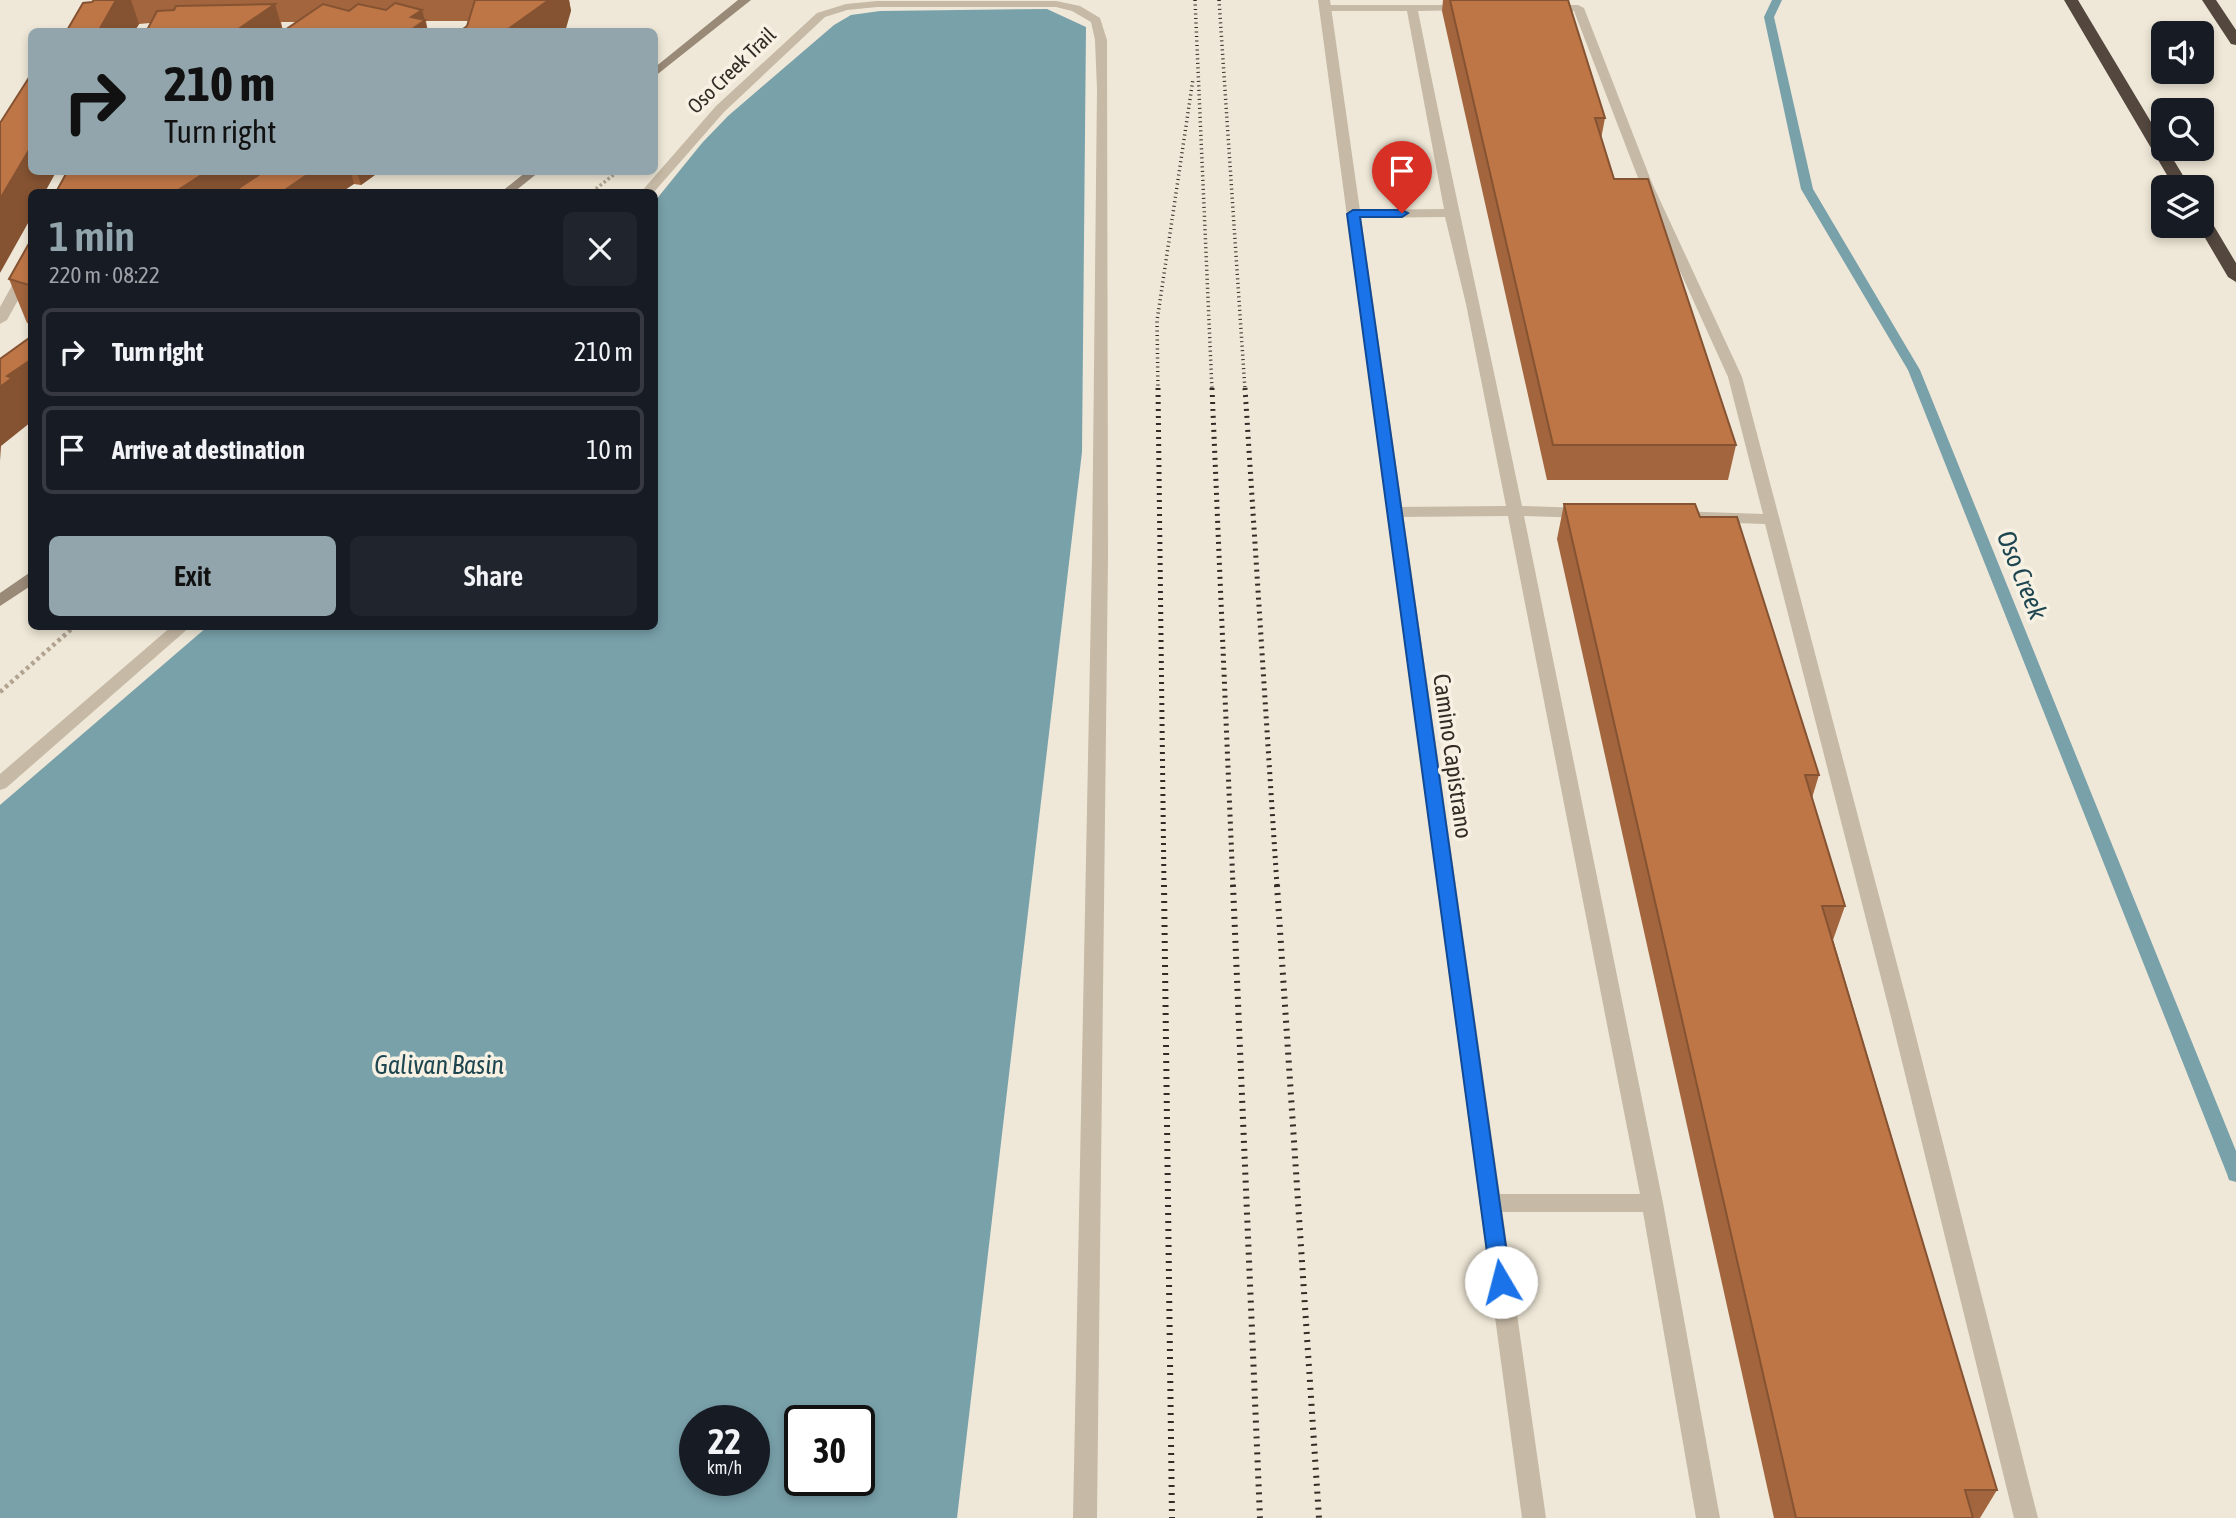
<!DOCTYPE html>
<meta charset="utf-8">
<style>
:root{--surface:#171b24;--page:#20242c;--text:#f1f3f6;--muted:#9ea1a6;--line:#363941;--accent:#92a5ac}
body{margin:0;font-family:"Asap Condensed",sans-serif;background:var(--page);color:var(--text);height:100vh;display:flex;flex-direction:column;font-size:26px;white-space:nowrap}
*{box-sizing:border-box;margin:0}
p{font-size:23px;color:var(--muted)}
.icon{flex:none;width:38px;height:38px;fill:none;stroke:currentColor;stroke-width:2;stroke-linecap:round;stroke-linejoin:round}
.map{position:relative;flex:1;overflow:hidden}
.side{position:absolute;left:28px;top:189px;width:630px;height:441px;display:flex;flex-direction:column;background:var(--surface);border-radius:10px;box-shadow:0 4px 10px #0003}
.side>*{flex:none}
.hud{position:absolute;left:28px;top:28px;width:630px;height:147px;border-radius:10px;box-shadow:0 4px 10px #0003;background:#92a5ac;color:#111;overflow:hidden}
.buttons{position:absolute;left:2151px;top:21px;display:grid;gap:14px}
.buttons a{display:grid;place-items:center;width:63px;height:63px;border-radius:10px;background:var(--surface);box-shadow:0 4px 10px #0003;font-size:35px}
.speed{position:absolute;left:679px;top:1405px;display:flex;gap:14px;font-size:35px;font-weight:700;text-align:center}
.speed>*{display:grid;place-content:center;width:91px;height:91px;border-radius:50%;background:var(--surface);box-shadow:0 4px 10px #0003;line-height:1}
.speed small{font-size:18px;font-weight:400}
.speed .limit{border:4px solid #111;border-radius:10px;background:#fff;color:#111}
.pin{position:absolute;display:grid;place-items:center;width:60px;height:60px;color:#fff;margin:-72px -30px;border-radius:50% 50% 50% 0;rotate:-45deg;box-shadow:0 0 7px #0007}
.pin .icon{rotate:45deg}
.me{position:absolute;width:77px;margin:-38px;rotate:352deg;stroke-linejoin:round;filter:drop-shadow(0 0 5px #0008)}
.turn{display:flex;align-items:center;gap:24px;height:147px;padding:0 21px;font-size:32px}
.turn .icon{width:91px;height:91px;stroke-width:2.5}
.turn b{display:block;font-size:49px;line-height:60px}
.round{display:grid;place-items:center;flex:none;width:74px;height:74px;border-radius:10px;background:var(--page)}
.headline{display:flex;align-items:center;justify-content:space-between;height:119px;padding:0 21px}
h1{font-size:42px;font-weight:600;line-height:52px;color:var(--accent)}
.button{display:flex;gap:14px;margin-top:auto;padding:14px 21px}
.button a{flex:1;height:80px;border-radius:10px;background:var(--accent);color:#111;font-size:28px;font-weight:600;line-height:80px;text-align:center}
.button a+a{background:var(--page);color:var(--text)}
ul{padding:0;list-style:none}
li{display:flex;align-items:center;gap:21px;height:88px;margin:0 14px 10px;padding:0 7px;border:4px solid var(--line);border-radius:10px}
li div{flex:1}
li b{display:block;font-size:26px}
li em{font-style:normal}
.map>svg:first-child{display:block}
.water{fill:#79a1aa;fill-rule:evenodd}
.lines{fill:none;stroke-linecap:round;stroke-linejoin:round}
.stream{fill:#79a1aa;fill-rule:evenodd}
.path-far1{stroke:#b2a390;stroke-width:3.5;stroke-dasharray:2.5 2.5;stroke-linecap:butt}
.path{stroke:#b2a390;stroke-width:4.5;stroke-dasharray:3.5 3.5;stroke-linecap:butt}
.lane{fill:#c6b9a5;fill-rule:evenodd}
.street{fill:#c6b9a5;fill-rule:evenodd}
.secondary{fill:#998977;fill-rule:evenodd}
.highway{fill:#53473e;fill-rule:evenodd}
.rail-far2{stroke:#332c26;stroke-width:3.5;stroke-dasharray:1 3.5;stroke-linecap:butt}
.rail-far1{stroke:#332c26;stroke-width:5;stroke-dasharray:2 5;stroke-linecap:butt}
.rail{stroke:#332c26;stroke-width:6;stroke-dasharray:2 6;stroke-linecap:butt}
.wall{fill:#a3653d;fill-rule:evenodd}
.shaded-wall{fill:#855332}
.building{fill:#be7647;stroke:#855332;stroke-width:2}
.route{fill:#1a73e8;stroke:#114b97;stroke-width:2}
.labels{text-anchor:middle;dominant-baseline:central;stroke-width:7;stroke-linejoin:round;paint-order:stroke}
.far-street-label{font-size:21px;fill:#332c26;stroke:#f7f1e4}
.street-label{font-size:24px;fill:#332c26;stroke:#f7f1e4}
.water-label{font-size:26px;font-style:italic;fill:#1e4651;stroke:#f7f1e4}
</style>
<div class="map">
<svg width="2236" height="1518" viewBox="0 0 2236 1518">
<rect width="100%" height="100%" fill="#efe8d8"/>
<path class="water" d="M 1047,9 L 1086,27 L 1082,452 L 957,1518 L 0,1518 L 0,805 L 207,627 L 654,626 L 655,201 L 702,143 L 728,116 L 834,25 L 851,15 L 880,11 ZM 695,1421 L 754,1421 L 754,1480 L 695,1480 ZM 800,1421 L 859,1421 L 859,1480 L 800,1480 Z"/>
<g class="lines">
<path class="stream" d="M 1772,0 L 1782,0 L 1774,17 L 1813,189 L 1920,370 L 2236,1151 L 2236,1182 L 2229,1180 L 2227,1174 L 1908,370 L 1801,189 L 1764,17 Z"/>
<path class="path-far1" d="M 592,192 L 617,172"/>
<path class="path" d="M 0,692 L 75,626"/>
<path class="lane" d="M 877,1 L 1056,1 L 1080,6 L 1100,18 L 1107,40 L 1108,556 L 1097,1518 L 1073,1518 L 1092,556 L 1097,89 L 1095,40 L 1091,22 L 1072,11 L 1056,7 L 877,7 L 847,10 L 825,17 L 724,112 L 654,192 L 641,192 L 716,106 L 817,13 L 846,4 Z
M 1465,5 L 1471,8 L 1469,10 L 1418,11 C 1451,177 1488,341 1522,506 L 1585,508 L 1593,513 L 1585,518 L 1524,516 L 1663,1203 L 1720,1518 L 1696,1518 L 1643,1212 L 1490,1212 L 1483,1209 L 1479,1203 L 1483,1197 L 1490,1194 L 1640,1194 L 1508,516 L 1395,517 L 1387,512 L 1395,507 L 1506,506 L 1466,304 L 1445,217 L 1354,218 L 1347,214 L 1354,210 L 1444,209 L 1407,11 L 1325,11 L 1319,8 L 1325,5 Z
M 1578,5 L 1584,8 L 1652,183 L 1742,377 L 1911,1017 L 2038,1518 L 2014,1518 L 1891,1017 L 1765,524 L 1676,521 L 1668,516 L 1676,511 L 1763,514 L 1728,377 L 1640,183 L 1574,11 L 1549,11 L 1543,8 L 1549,5 Z
M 401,29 L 449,29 L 454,32 L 396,32 Z
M 32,258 L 32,275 L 7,320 L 0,324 L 0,307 L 25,262 Z
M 172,626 L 191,626 L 6,788 L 0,790 L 0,774 Z"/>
<path class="street" d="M 1318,0 L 1330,0 L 1546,1518 L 1522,1518 Z"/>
<path class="secondary" d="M 738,0 L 751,0 L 654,77 L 654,68 Z
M 526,172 L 539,172 L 514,192 L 501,192 Z
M 32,571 L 32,585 L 0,606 L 0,593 Z"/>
<path class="highway" d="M 2064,0 L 2078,0 L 2163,142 L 2163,149 L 2167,149 L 2190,187 L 2174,187 Z
M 2202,0 L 2216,0 L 2236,30 L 2236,45 L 2231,44 Z
M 2202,214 L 2208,216 L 2236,263 L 2236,282 L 2228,277 L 2198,226 L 2202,226 Z"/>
<path class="rail-far2" d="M 1195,0 L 1212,390
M 1219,0 L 1245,390
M 1158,390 L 1157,321 L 1193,79"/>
<path class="rail-far1" d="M 1158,388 L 1164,886
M 1212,388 L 1233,886
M 1245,388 L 1277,886"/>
<path class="rail" d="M 1164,885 L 1172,1518
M 1233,885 L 1260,1518
M 1277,885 L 1319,1518"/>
</g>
<path class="wall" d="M 94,0 L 569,0 L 571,11 L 467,26 L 469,21 L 426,21 L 428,32 L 146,32 L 150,23 L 139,24 L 134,32 L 66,32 ZM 281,22 L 296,22 L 283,31 Z
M 1443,0 L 1568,0 L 1605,118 L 1601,139 L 1614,179 L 1736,445 L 1728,480 L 1547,480 L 1442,11 Z
M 67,172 L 379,172 L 361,185 L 354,184 Z
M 32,238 L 32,324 L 27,323 L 9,279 Z
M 1564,504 L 1700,517 L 1819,775 L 1812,798 L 1845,906 L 1833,940 L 1997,1490 L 1980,1518 L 1774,1518 L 1557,539 Z"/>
<path class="shaded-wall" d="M 116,0 L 131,0 L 139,24 L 134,32 L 98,32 Z
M 549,0 L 569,0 L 571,11 L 565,32 L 504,32 Z
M 275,4 L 283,32 L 234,32 Z
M 422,10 L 428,32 L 408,32 L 411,17 Z
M 32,145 L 32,172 L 56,172 L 45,192 L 32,192 L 32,216 L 0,273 L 0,199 Z
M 206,172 L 279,172 L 249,192 L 175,192 Z
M 309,172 L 351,172 L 354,184 L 342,192 L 282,192 Z
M 357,172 L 379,172 L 361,185 Z
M 31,359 L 32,416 L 29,418 L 31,422 L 1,446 L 0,461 L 0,387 L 7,376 Z"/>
<path class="building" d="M 94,0 L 116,0 L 98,32 L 66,32 L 83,3 L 92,2 Z
M 475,0 L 549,0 L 504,32 L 459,32 L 467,26 Z
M 1450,0 L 1568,0 L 1605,118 L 1595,118 L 1614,179 L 1648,179 L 1736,445 L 1553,445 Z
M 395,3 L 422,10 L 411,17 L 425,20 L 408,32 L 282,32 L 323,4 L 349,11 L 358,4 L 386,10 Z
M 275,4 L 234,32 L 146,32 L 157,11 L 174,10 L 176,6 Z
M 32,73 L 32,145 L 0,199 L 0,123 Z
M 67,172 L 206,172 L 175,192 L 56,192 Z
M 263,172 L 311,172 L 282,192 L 233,192 Z
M 32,238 L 32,286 L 9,279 Z
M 32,336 L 32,359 L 7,376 L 12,378 L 0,387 L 0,359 Z
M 1564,504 L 1695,504 L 1700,517 L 1737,517 L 1819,775 L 1805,775 L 1845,906 L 1822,906 L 1997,1490 L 1965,1490 L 1973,1518 L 1796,1518 Z"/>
<path class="route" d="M 1353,210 L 1402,210 L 1408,213 L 1402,217 L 1360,217 L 1511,1282 L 1508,1288 L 1501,1290 L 1494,1288 L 1491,1282 L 1347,214 Z"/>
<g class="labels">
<g class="far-street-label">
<text transform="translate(731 70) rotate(-44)">Oso Creek Trail</text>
</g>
<g class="street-label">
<text transform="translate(1453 756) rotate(82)">Camino Capistrano</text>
</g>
<g class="water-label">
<text transform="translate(2022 575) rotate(68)">Oso Creek</text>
<text x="439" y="1065">Galivan Basin</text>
</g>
</g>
</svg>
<div class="buttons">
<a><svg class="icon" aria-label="sound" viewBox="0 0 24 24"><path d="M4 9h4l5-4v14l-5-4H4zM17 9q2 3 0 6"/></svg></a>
<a><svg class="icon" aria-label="search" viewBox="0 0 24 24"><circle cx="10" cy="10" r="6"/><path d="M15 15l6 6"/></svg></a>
<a><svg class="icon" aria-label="layers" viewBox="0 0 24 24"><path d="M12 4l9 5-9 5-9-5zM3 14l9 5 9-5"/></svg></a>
</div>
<div class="speed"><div>22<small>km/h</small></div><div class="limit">30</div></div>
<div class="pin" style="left:1402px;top:213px;background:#d93025"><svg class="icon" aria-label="arrive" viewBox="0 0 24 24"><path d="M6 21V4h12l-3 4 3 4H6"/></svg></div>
<svg class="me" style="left:1501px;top:1282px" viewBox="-20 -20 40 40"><circle r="19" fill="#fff"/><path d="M0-13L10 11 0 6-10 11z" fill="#1a73e8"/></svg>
<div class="hud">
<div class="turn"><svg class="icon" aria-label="right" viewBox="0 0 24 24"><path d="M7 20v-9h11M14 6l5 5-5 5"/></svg><div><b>210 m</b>Turn right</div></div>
</div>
<section class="side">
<div class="headline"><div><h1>1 min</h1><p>220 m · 08:22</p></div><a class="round"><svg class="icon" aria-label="close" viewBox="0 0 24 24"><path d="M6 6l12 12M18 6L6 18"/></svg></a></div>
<ul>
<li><svg class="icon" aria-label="right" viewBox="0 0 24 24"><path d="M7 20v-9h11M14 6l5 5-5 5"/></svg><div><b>Turn right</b></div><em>210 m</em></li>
<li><svg class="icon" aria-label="arrive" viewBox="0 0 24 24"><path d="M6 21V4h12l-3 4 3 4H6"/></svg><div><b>Arrive at destination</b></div><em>10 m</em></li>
</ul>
<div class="button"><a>Exit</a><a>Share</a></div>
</section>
</div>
